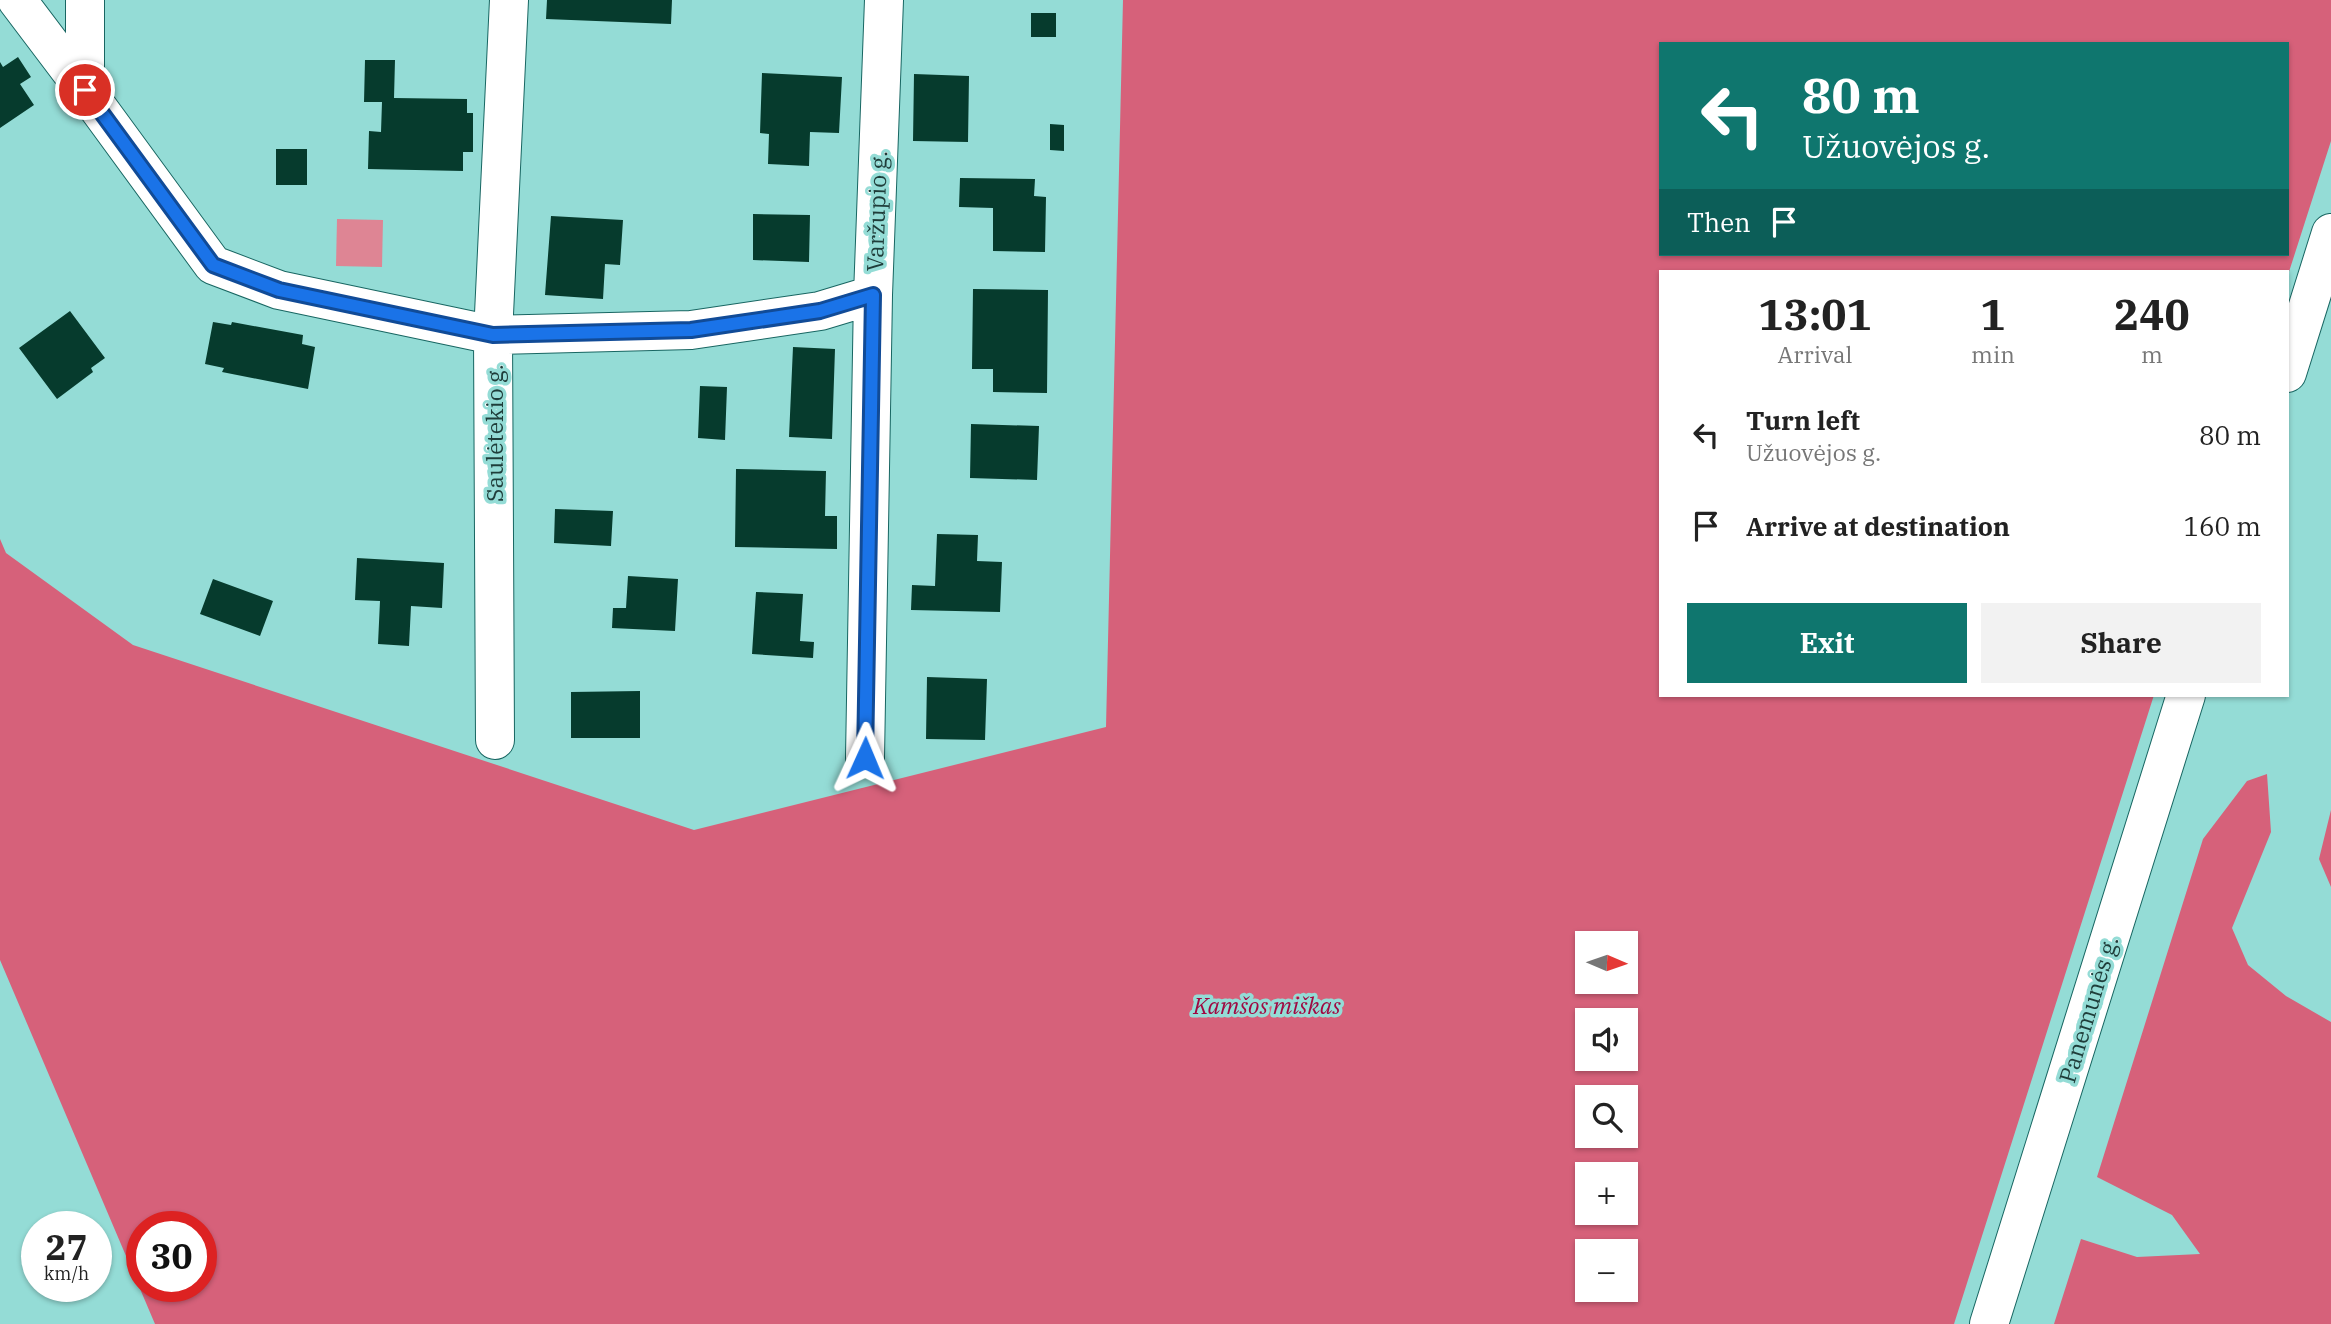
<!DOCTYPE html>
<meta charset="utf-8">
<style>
:root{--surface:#fff;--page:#f2f2f2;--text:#222;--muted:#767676;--accent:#0f766e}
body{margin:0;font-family:"IBM Plex Serif",serif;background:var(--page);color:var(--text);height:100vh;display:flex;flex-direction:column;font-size:26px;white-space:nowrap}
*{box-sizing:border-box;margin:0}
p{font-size:23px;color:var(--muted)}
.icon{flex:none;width:38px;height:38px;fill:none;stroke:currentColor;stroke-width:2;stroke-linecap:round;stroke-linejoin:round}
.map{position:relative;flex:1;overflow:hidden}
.drawer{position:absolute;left:1659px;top:270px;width:630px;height:427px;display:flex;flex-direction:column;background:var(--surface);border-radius:0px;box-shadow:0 2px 5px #0004}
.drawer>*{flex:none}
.guide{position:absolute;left:1659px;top:42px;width:630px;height:214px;border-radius:0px;box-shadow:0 2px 5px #0004;background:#0f766e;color:#fff;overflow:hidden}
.needle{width:46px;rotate:92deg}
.fabs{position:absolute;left:1575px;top:931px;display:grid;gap:14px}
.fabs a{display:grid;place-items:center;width:63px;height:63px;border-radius:0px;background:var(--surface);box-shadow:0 2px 5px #0004;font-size:35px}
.speed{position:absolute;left:21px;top:1211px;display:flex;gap:14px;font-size:35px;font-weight:700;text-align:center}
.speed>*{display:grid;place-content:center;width:91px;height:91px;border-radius:50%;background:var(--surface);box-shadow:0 2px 5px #0004;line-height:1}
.speed small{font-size:18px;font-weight:400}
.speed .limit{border:10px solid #d22;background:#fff;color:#111}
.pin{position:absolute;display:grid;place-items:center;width:60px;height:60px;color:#fff;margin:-30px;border:4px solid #fff;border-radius:50%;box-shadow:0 2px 7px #0007}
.me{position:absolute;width:77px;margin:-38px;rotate:1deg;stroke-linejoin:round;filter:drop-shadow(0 0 5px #0008)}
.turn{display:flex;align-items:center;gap:24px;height:147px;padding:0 28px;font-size:32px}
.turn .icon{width:91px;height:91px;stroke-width:2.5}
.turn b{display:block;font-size:49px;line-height:60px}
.then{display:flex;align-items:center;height:66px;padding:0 28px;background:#0003;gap:14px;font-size:26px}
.eta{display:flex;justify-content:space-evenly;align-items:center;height:119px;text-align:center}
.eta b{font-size:42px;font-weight:700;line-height:49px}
.action{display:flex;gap:14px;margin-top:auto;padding:14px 28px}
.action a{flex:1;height:80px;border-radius:0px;background:var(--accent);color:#fff;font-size:28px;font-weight:700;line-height:80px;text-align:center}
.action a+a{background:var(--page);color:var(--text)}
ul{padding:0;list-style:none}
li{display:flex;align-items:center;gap:21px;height:91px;padding:0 28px}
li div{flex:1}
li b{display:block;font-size:26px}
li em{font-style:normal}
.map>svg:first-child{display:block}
.green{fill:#de8594}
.forest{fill:#d6617a;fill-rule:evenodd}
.building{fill:#063b2d}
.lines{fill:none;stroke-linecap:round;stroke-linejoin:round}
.street-casing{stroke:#186662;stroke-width:40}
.street{stroke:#fff;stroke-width:38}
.route-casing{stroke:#114b97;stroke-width:18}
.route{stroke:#1a73e8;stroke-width:12}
.labels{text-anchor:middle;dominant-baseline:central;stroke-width:7;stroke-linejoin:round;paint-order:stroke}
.street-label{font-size:23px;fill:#1f3d3a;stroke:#94dcd6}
.park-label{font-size:23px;font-style:italic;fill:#a00841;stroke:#94dcd6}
</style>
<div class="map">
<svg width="2331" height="1324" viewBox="0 0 2331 1324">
<rect width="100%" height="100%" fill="#94dcd6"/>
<path class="green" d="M 337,219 L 383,220 L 382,267 L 336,266 Z"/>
<path class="forest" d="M 1123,0 L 2331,0 L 2331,141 L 2287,278 L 2287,271 L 1661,271 L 1661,695 L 2154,695 L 1954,1324 L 155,1324 L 0,960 L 0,539 L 6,553 L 133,645 L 694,830 L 1106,727 ZM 1661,44 L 2287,44 L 2287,254 L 1661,254 ZM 1587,943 L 1626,943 L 1626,982 L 1587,982 ZM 1587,1020 L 1626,1020 L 1626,1059 L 1587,1059 ZM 1587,1097 L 1626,1097 L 1626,1136 L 1587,1136 ZM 1587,1174 L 1626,1174 L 1626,1213 L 1587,1213 ZM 142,1227 L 201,1227 L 201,1286 L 142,1286 ZM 1587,1251 L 1626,1251 L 1626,1290 L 1587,1290 Z
M 2267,774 L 2271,832 L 2232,928 L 2248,965 L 2286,996 L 2331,1022 L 2331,1324 L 2054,1324 L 2081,1239 L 2137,1257 L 2200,1254 L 2172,1215 L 2097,1177 L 2203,839 L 2247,781 Z
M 2331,810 L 2331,887 L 2319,859 Z"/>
<path class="building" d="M 547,0 L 672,0 L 671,24 L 546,19 Z
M 1031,13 L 1056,13 L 1056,37 L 1031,37 Z
M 18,57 L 31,77 L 20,84 L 34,105 L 0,128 L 0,62 L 3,67 Z
M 365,60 L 395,60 L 394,98 L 467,99 L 467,113 L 473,113 L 473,152 L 463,152 L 463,171 L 368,169 L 369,131 L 381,132 L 382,102 L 364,102 Z
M 762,73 L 842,77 L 839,133 L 810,132 L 809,166 L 768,164 L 769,134 L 760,133 Z
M 914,74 L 969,76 L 968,142 L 913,141 Z
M 1050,124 L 1064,125 L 1064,151 L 1050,150 Z
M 276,149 L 307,149 L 307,185 L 276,185 Z
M 960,178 L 1035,179 L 1034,196 L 1046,197 L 1045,252 L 993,251 L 993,208 L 959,207 Z
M 753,214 L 810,215 L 809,262 L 753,260 Z
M 551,216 L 623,220 L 620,265 L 605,264 L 603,299 L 545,295 Z
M 973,289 L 1048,290 L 1047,393 L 993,392 L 993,369 L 972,369 Z
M 70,311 L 105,358 L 91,368 L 93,372 L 57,399 L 19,348 Z
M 213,322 L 231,325 L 232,322 L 303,335 L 302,344 L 315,347 L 308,389 L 222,372 L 224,368 L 205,364 Z
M 793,347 L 835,349 L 832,439 L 789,437 Z
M 700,386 L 727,387 L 725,440 L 698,438 Z
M 971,424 L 1039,426 L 1037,480 L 970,478 Z
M 736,469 L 826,471 L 825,516 L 837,516 L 837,549 L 735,547 Z
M 555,509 L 613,511 L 611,546 L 554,543 Z
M 937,534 L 978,535 L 977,561 L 1002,562 L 1000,612 L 911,610 L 912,585 L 935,586 Z
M 357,558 L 444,563 L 442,608 L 411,606 L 409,646 L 378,644 L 380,601 L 355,600 Z
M 628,576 L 678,579 L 675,631 L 612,628 L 613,608 L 626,608 Z
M 213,579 L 273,601 L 260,636 L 200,614 Z
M 756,592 L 803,594 L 800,641 L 814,642 L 813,658 L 752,654 Z
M 927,677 L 987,679 L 985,740 L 926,739 Z
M 640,691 L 640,738 L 571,738 L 571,692 Z"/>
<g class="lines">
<g class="street-casing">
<path id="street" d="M 17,0 L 85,90 L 213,265 L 279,290 L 493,335 L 691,330 L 820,311 L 873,295
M 85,0 L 85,90
M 2287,373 L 2331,233
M 495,740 L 493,335 L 509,0
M 865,758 L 873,295 L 884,0
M 1989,1324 L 2186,695"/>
</g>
<use href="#street" class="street"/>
</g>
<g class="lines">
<g class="route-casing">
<path id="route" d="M 85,90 L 213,265 L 279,290 L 493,335 L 691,330 L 820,311 L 873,295 L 865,758"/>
</g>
<use href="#route" class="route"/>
</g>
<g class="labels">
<g class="street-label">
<text transform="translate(876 211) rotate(-88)">Varžupio g.</text>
<text transform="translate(494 433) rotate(-90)">Saulėtekio g.</text>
<text transform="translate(2088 1009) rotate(-73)">Panemunės g.</text>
</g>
<g class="park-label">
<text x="1267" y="1005">Kamšos miškas</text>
</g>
</g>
</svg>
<div class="fabs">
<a><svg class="needle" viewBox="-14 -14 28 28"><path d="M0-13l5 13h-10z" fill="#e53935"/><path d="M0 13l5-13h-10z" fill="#767676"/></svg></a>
<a><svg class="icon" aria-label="sound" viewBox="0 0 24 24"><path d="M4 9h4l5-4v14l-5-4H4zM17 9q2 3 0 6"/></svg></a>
<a><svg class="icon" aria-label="search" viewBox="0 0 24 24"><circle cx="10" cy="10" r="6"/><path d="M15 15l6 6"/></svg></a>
<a>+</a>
<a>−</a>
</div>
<div class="speed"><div>27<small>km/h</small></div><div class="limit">30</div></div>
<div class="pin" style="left:85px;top:90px;background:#d93025"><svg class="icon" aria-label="arrive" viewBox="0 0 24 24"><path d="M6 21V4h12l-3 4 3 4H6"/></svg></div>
<svg class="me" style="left:865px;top:758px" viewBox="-20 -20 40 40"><path d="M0-17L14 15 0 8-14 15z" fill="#1a73e8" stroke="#fff" stroke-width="4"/></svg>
<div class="guide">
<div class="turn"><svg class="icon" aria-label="left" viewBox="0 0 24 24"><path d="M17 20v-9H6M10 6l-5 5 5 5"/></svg><div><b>80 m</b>Užuovėjos g.</div></div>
<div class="then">Then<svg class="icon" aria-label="arrive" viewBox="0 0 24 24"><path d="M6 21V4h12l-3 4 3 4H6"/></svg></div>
</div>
<section class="drawer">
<div class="eta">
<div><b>13:01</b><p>Arrival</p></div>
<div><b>1</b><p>min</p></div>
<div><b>240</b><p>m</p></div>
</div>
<ul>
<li><svg class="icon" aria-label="left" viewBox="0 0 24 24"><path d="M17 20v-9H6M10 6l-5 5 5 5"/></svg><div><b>Turn left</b><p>Užuovėjos g.</p></div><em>80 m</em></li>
<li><svg class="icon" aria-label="arrive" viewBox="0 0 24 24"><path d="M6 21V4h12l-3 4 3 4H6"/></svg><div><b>Arrive at destination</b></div><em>160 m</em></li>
</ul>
<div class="action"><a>Exit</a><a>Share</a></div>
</section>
</div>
